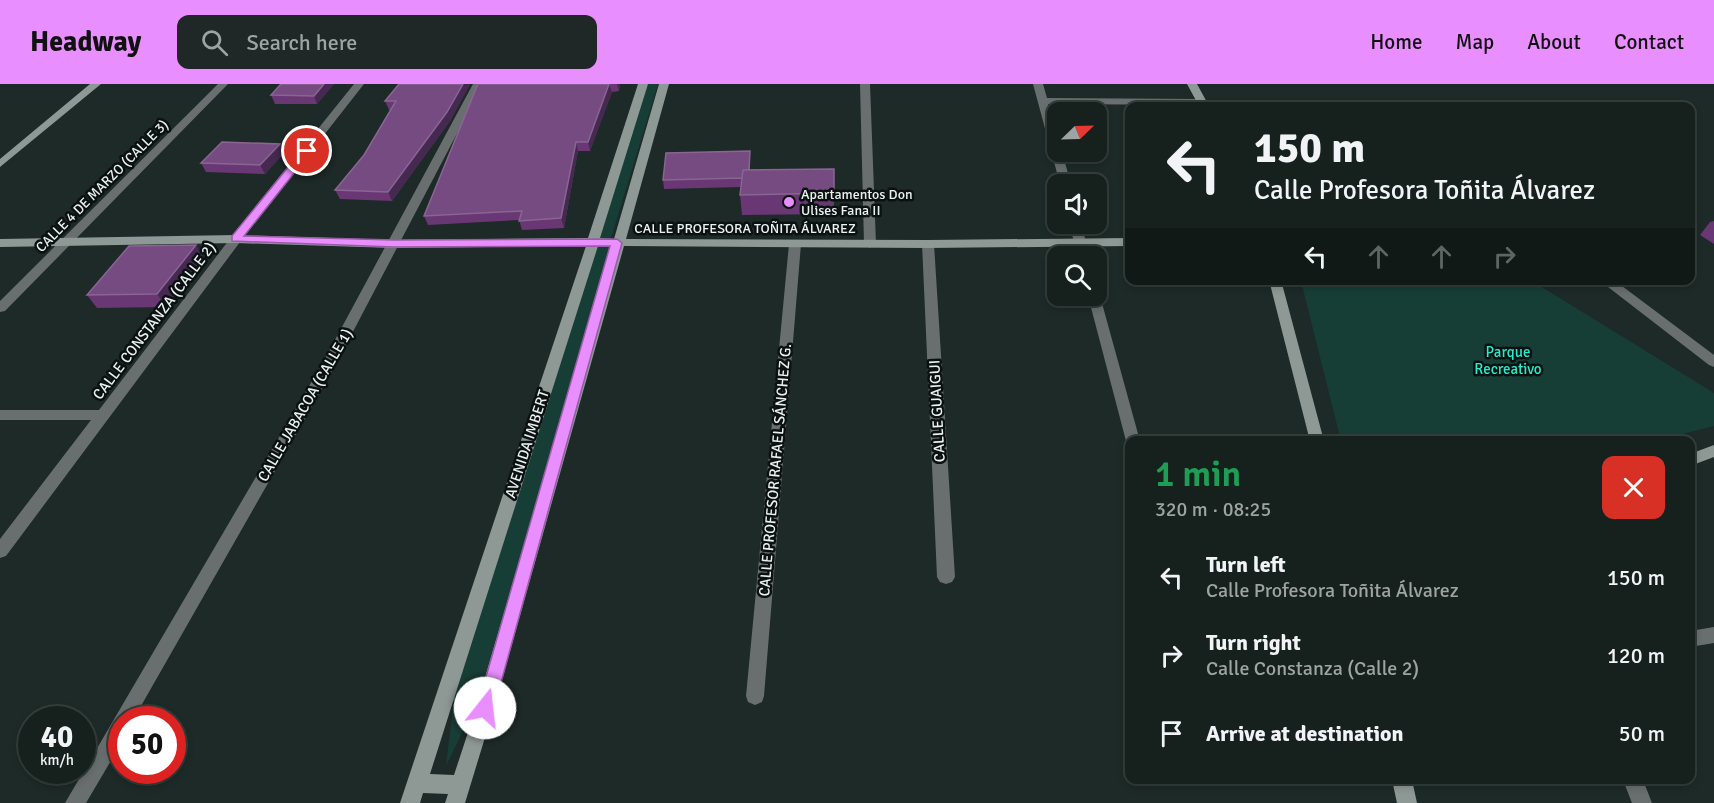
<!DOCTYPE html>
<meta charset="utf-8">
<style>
:root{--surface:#16201d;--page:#1f2826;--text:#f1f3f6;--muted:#9ea3a4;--line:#353e3b;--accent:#e98efe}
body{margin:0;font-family:Signika,sans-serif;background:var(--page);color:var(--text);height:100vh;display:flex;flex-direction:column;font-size:22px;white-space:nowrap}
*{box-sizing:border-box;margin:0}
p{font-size:20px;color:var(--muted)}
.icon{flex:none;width:33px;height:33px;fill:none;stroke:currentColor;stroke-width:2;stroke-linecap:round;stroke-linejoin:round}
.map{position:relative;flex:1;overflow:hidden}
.side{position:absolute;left:1125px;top:352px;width:570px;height:348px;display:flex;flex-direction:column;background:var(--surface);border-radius:12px;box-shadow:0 3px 9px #0003,0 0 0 2px var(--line)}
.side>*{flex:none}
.guide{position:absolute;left:1125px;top:18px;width:570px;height:183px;border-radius:12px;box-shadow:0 3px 9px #0003,0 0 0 2px var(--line);background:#16201d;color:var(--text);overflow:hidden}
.needle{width:39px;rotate:67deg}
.fabs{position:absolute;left:1047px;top:18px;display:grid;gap:12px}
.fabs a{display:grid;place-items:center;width:60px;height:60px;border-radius:12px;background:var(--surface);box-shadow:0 3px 9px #0003,0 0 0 2px var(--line);font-size:30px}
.speed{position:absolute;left:18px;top:622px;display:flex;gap:12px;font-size:30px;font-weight:700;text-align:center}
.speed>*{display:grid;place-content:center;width:78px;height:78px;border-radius:50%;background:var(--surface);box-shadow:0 3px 9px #0003,0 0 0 2px var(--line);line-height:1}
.speed small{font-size:15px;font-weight:400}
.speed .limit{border:9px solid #d22;background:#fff;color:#111}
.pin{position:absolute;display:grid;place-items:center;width:51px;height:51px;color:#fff;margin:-26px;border:3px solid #fff;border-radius:50%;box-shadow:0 2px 6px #0007}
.me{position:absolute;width:66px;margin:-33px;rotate:16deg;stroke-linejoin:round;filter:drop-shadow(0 0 4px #0008)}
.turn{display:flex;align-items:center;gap:21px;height:126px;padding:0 30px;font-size:27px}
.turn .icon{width:78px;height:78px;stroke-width:2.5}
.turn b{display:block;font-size:42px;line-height:51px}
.lanes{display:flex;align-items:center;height:57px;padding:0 30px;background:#0003;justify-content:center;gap:30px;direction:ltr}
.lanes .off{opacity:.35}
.round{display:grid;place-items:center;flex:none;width:63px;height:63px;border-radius:12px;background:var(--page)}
.headline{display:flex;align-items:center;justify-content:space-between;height:102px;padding:0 30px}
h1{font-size:36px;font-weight:600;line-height:45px;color:#1e9e55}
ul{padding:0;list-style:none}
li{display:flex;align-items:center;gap:18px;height:78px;padding:0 30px}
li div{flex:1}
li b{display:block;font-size:22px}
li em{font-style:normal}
header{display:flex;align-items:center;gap:36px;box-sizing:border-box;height:84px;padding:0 30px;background:var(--accent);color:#111}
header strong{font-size:28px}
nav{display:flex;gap:33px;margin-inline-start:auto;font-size:21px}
.search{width:420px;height:54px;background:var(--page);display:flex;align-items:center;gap:15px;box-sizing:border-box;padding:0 21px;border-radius:12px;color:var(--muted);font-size:22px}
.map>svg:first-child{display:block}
.green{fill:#173e36}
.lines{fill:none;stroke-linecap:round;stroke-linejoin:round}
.lane{fill:#696f6e;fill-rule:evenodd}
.street{fill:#696f6e;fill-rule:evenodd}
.secondary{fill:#8e9996;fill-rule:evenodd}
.wall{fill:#693774}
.shaded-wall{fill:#452950}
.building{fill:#764b81;stroke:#886593;stroke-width:1.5}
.route{fill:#e98efe;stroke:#975ca5;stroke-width:1.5}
.poi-dot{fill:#e98efe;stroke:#0b1110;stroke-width:2}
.labels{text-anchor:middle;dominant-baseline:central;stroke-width:5;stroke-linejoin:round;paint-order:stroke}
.far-street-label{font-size:14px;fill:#e9f1ef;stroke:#0b1110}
.far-poi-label{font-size:14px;fill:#e9f1ef;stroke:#0b1110;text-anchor:start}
.street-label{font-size:15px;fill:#e9f1ef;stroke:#0b1110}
.park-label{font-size:15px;fill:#28edcc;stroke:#0b1110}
</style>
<header>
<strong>Headway</strong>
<div class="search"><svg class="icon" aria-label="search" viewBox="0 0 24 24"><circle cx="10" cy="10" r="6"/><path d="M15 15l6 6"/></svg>Search here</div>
<nav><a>Home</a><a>Map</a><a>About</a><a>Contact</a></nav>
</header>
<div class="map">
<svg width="1714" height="719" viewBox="0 0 1714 719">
<rect width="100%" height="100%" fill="#1d2a27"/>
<path class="green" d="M 646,0 L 658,0 L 611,154 L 599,154 Z
M 593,163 L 611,163 L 479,613 L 446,682 L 455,606 Z
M 1301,197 L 1532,197 L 1714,309 L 1714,342 L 1655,357 L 1341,357 Z"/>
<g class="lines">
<path class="lane" d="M 1599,196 L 1614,196 L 1714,271 L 1714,283 L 1709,281 Z"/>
<path class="street" d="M 218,0 L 228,0 L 5,227 L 0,228 L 0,217 Z
M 354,0 L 364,0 L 240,158 L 6,472 L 0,474 L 0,455 L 91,336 L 0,336 L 0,326 L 99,326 L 232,152 Z
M 473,0 L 483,0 L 336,280 L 133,636 L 122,636 L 122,658 L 86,719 L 65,719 L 322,280 Z
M 860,0 L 870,0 L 876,160 L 870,164 L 864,160 Z
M 1033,0 L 1043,0 L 1047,14 L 1202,15 L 1207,18 L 1202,21 L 1048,20 L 1058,53 L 1058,68 L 1062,68 L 1071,100 L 1060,100 Z
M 1069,140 L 1081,140 L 1090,172 L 1078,172 Z
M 795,156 L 801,160 L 764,612 L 762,618 L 755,621 L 748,618 L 746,612 L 789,160 Z
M 928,156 L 934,160 L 955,493 L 952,498 L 946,500 L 940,498 L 937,493 L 922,160 Z
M 1096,209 L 1100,212 L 1140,357 L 1130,357 L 1130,361 L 1126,357 L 1088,212 L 1096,212 Z
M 1714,543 L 1714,559 L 1690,563 L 1690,547 Z
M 1623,696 L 1643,696 L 1652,719 L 1632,719 Z"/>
<path class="secondary" d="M 90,0 L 101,0 L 0,83 L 0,75 Z
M 638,0 L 648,0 L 600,154 L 614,155 L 659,0 L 669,0 L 626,155 L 928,156 L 1130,154 L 1130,162 L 928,164 L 624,162 L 494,624 L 465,719 L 445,719 L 448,710 L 423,709 L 420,719 L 400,719 L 586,162 L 394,164 L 236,159 L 0,163 L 0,155 L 236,151 L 394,156 L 588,154 ZM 598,162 L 612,162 L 476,624 L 454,691 L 430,690 Z
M 1187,0 L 1197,0 L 1209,22 L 1199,22 Z
M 1269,196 L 1281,196 L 1324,357 L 1310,357 Z
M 1714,361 L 1714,373 L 1690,382 L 1690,370 Z
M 1392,696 L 1412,696 L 1417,719 L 1397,719 Z"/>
</g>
<path class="wall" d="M 281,0 L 334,0 L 317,20 L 275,20 L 271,11 Z
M 399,0 L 470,0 L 450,37 L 392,117 L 340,115 L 335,106 L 364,71 L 391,26 L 389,26 L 385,17 Z
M 478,0 L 620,0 L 619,7 L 612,8 L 590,67 L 578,67 L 564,144 L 522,146 L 519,136 L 428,141 L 424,132 Z
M 750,67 L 750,86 L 834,85 L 834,130 L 742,131 L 740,111 L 741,103 L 664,105 L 663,96 Z
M 284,69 L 265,90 L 206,88 L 201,79 Z
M 1714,137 L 1714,160 L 1700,151 L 1710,138 Z
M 204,174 L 166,223 L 97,224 L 87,211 Z"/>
<path class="shaded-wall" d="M 324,0 L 334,0 L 317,20 L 314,12 Z
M 463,0 L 470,0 L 450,37 L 392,117 L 388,108 Z
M 609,0 L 612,8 L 590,67 L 588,58 Z
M 617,0 L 620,0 L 619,7 Z
M 576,58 L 578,67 L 564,144 L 561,134 Z
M 280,60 L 284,69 L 265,90 L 260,81 Z
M 196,161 L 204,174 L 166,223 L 157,210 Z"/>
<path class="building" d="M 281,0 L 324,0 L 314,12 L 271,11 Z
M 399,0 L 463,0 L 447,28 L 388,108 L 335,106 L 364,71 L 396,17 L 385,17 Z
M 478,0 L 609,0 L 588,58 L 576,58 L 561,134 L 519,137 L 522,127 L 424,132 Z
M 222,58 L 280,60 L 260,81 L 201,79 Z
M 750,67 L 749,86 L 743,86 L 742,94 L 663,96 L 666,69 Z
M 834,85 L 834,109 L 740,111 L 743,86 Z
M 196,161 L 157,210 L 87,211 L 129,162 Z"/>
<path class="route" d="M 307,64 L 310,65 L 310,69 L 244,152 L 394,156 L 617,155 L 622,159 L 494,624 L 492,630 L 485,632 L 479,630 L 477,624 L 610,162 L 394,163 L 232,157 L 232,152 L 303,65 Z"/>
<circle class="poi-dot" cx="789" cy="118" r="6"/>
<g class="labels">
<g class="far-street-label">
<text transform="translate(102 102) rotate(-45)">CALLE 4 DE MARZO (CALLE 3)</text>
<text x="745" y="144">CALLE PROFESORA TOÑITA ÁLVAREZ</text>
</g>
<g class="far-poi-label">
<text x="801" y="110">Apartamentos Don<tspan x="801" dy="16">Ulises Fana II</tspan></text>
</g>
<g class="street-label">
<text transform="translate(154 237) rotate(-53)">CALLE CONSTANZA (CALLE 2)</text>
<text transform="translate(305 321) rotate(-60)">CALLE JABACOA (CALLE 1)</text>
<text transform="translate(937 327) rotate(-93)">CALLE GUAIGUI</text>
<text transform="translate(527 360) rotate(-72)">AVENIDA IMBERT</text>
<text transform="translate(775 386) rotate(-85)">CALLE PROFESOR RAFAEL SÁNCHEZ G.</text>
</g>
<g class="park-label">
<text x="1508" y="268">Parque<tspan x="1508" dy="17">Recreativo</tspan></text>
</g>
</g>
</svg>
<div class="fabs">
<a><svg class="needle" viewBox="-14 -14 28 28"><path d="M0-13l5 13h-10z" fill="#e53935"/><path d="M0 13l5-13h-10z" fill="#9ea3a4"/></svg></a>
<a><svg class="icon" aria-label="sound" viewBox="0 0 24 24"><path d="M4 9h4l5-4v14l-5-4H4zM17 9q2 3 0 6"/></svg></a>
<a><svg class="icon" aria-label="search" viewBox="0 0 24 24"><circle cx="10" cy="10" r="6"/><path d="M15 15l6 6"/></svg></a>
</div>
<div class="speed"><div>40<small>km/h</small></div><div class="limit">50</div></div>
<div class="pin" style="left:307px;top:67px;background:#d93025"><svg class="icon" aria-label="arrive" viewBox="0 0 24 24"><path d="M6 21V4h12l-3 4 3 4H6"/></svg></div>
<svg class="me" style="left:485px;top:624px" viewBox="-20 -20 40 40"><circle r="19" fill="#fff"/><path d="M0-13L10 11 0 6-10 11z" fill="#e98efe"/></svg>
<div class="guide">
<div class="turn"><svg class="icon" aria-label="left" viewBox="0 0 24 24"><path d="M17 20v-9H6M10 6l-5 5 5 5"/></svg><div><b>150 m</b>Calle Profesora Toñita Álvarez</div></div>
<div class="lanes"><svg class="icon" aria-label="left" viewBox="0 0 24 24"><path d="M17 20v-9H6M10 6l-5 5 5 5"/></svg><svg class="icon off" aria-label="ahead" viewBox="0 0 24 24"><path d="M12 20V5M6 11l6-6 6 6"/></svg><svg class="icon off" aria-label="ahead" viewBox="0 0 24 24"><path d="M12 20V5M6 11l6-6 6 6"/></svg><svg class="icon off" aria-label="right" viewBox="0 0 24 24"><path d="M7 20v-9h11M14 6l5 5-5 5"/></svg></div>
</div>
<section class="side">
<div class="headline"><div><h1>1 min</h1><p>320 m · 08:25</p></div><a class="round" style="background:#d93025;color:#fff"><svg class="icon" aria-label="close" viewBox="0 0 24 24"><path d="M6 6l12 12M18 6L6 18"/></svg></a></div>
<ul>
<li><svg class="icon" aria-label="left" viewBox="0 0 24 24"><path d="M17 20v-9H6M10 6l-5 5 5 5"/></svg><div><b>Turn left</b><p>Calle Profesora Toñita Álvarez</p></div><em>150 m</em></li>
<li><svg class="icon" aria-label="right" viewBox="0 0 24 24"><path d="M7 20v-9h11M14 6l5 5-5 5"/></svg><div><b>Turn right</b><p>Calle Constanza (Calle 2)</p></div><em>120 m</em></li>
<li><svg class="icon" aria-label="arrive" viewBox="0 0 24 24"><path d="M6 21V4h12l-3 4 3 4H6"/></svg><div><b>Arrive at destination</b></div><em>50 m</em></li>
</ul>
</section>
</div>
